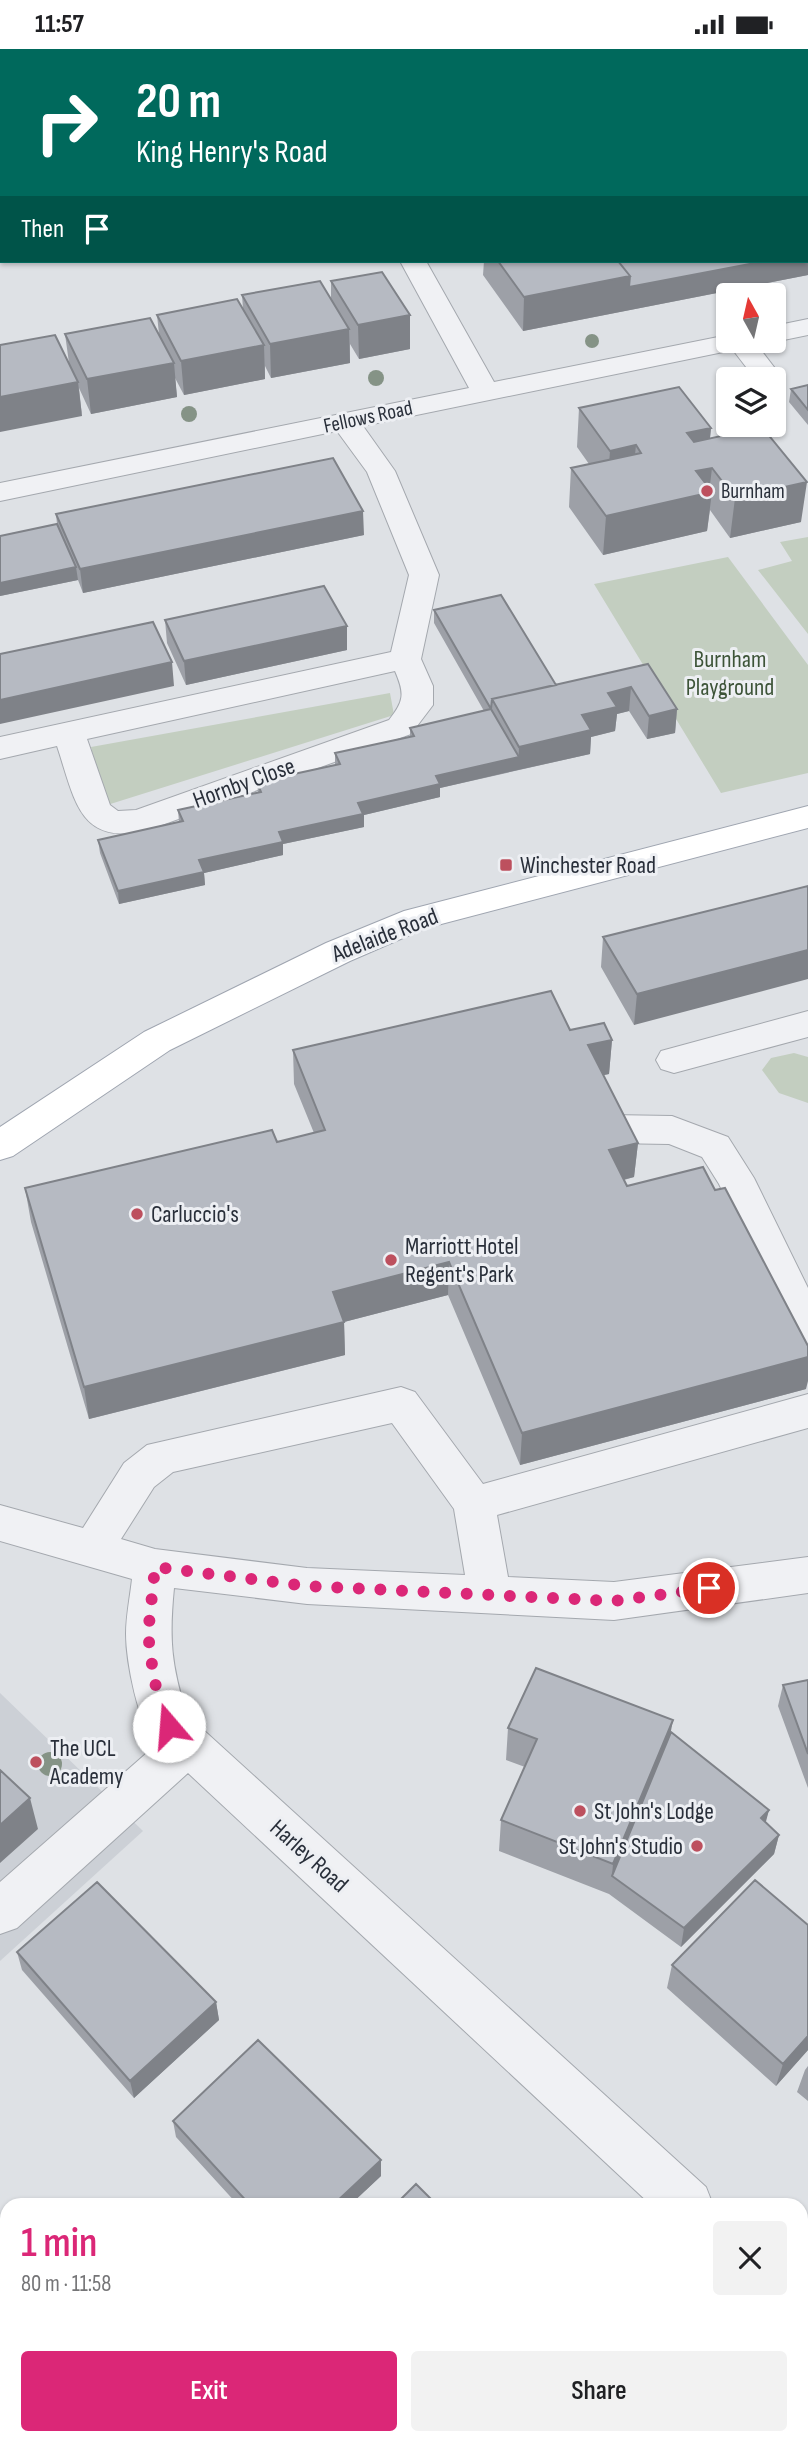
<!DOCTYPE html>
<meta charset="utf-8">
<style>
:root{--surface:#fff;--page:#f2f2f2;--text:#202124;--muted:#757577;--accent:#db2777}
body{margin:0;font-family:"Sofia Sans Condensed",sans-serif;background:var(--page);color:var(--text);height:100vh;display:flex;flex-direction:column;font-size:26px;white-space:nowrap}
*{box-sizing:border-box;margin:0}
p{font-size:23px;color:var(--muted)}
.icon{flex:none;width:38px;height:38px;fill:none;stroke:currentColor;stroke-width:2;stroke-linecap:round;stroke-linejoin:round}
.map{position:relative;flex:1;overflow:hidden}
.sheet{position:absolute;left:0px;top:2149px;width:808px;height:247px;display:flex;flex-direction:column;background:var(--surface);border-radius:21px 21px 0 0;box-shadow:0 2px 5px #0004}
.sheet>*{flex:none}
.banner{position:absolute;left:0px;top:0px;width:808px;height:214px;box-shadow:0 2px 5px #0004;background:#00695c;color:#fff;overflow:hidden}
.needle{width:46px;rotate:352deg}
.controls{position:absolute;left:716px;top:234px;display:grid;gap:14px}
.controls a{display:grid;place-items:center;width:70px;height:70px;border-radius:7px;background:var(--surface);box-shadow:0 2px 5px #0004;font-size:35px}
.pin{position:absolute;display:grid;place-items:center;width:60px;height:60px;color:#fff;margin:-30px;border:4px solid #fff;border-radius:50%;box-shadow:0 2px 7px #0007}
.me{position:absolute;width:77px;margin:-38px;rotate:342deg;stroke-linejoin:round;filter:drop-shadow(0 0 5px #0008)}
.turn{display:flex;align-items:center;gap:24px;height:147px;padding:0 21px;font-size:32px}
.turn .icon{width:91px;height:91px;stroke-width:2.5}
.turn b{display:block;font-size:49px;line-height:60px}
.then{display:flex;align-items:center;height:66px;padding:0 21px;background:#0003;gap:14px;font-size:26px}
.round{display:grid;place-items:center;flex:none;width:74px;height:74px;border-radius:7px;background:var(--page)}
.headline{display:flex;align-items:center;justify-content:space-between;height:119px;padding:0 21px}
h1{font-size:42px;font-weight:600;line-height:52px;color:var(--accent)}
.button{display:flex;gap:14px;margin-top:auto;padding:14px 21px}
.button a{flex:1;height:80px;border-radius:7px;background:var(--accent);color:#fff;font-size:28px;font-weight:600;line-height:80px;text-align:center}
.button a+a{background:var(--page);color:var(--text)}
.status{display:flex;justify-content:space-between;align-items:center;height:49px;padding:0 35px;background:var(--surface);direction:ltr}
.status svg{height:19px;fill:currentColor}
.map>svg:first-child{display:block}
.built{fill:#ccd0d6}
.green{fill:#c3cec0}
.lines{fill:none;stroke-linecap:round;stroke-linejoin:round}
.minor-casing{stroke:#a4a8ae;stroke-width:2}
.major-casing{stroke:#9fa5b0;stroke-width:2}
.minor{fill:#f0f1f4;fill-rule:evenodd}
.major{fill:#fff;fill-rule:evenodd}
.tree{fill:#859386}
.wall{fill:#9da0a7}
.shaded-wall{fill:#7f8288}
.building{fill:#b6bac2;stroke:#7f8288;stroke-width:2}
.route{stroke:#db2777;stroke-width:12;stroke-dasharray:0 21.6}
.poi-dot{fill:#bd505e;stroke:#edeff3;stroke-width:2.5}
.labels{text-anchor:middle;dominant-baseline:central;stroke-width:6;stroke-linejoin:round;paint-order:stroke}
.far-street-label{font-size:21px;fill:#292f3a;stroke:#edeff3}
.far-poi-label{font-size:21px;fill:#292f3a;stroke:#edeff3;text-anchor:start}
.park-label{font-size:24px;fill:#3d5438;stroke:#edeff3}
.street-label{font-size:24px;fill:#292f3a;stroke:#edeff3}
.poi-label{font-size:24px;fill:#292f3a;stroke:#edeff3;text-anchor:start}
</style>
<div class="status"><b>11:57</b><svg viewBox="0 0 49 12"><path d="M0 12V9h3v3zM5 12V6h3v6zM10 12V3h3v9zM15 12V0h3v12zM26 1h20v11H26zM47 4h2v5h-2z"/></svg></div>
<div class="map">
<svg width="808" height="2395" viewBox="0 0 808 2395">
<rect width="100%" height="100%" fill="#dee1e5"/>
<path class="built" d="M 0,1644 L 143,1782 L 0,1912 Z"/>
<path class="green" d="M 808,488 L 808,585 L 758,521 L 792,512 L 780,493 Z
M 728,508 L 808,616 L 808,724 L 721,744 L 594,535 Z
M 390,644 L 394,666 L 104,757 L 91,698 Z
M 794,1004 L 808,1008 L 808,1054 L 779,1044 L 762,1021 L 771,1009 Z"/>
<g class="lines">
<g class="minor-casing">
<path id="minor" d="M 452,0 L 476,0 L 477,2 L 453,2 Z
M 523,0 L 554,0 L 521,2 Z
M 0,86 L 2,86 L 2,100 L 0,100 Z
M 400,212 L 426,212 L 494,333 L 728,286 L 728,292 L 754,292 L 784,331 L 780,337 L 774,338 L 774,331 L 756,331 L 733,301 L 363,377 L 395,422 L 439,526 L 421,610 L 433,637 L 433,656 L 411,685 L 151,780 C 79,800 75,751 57,697 L 0,710 L 0,688 L 391,603 L 409,526 L 367,423 L 337,382 L 0,452 L 0,434 L 469,339 ZM 395,622 C 405,645 404,652 389,671 L 136,761 L 118,762 L 110,756 L 87,690 Z
M 808,270 L 808,286 L 774,293 L 770,292 L 774,292 L 774,277 Z
M 808,962 L 808,988 L 674,1024 L 661,1020 L 656,1011 L 661,1002 Z
M 610,1066 L 672,1067 L 728,1088 L 754,1129 L 808,1239 L 808,1295 L 794,1290 L 719,1135 L 702,1108 L 669,1095 L 610,1094 L 597,1090 L 591,1080 L 597,1070 Z
M 401,1338 L 415,1343 L 483,1435 L 808,1345 L 808,1379 L 497,1466 L 508,1528 L 614,1533 L 808,1508 L 808,1544 L 614,1571 L 307,1555 L 174,1539 C 169,1590 171,1616 187,1666 L 706,2138 L 713,2156 L 651,2156 L 188,1724 L 17,1879 L 0,1885 L 0,1833 L 157,1695 C 138,1678 126,1611 126,1585 C 126,1567 130,1548 132,1530 L 0,1492 L 0,1456 L 83,1479 L 124,1414 L 147,1396 ZM 392,1374 L 454,1460 L 465,1526 L 307,1519 L 155,1500 L 121,1490 L 154,1438 L 173,1423 Z
M 802,2237 L 808,2240 L 808,2295 L 802,2292 Z
M 663,2389 L 717,2389 L 719,2395 L 665,2395 Z"/>
</g>
<g class="major-casing">
<path id="major" d="M 808,757 L 808,779 L 426,879 L 350,912 L 170,1001 L 13,1107 L 0,1111 L 0,1078 L 144,983 L 326,894 L 404,862 Z"/>
</g>
<use href="#minor" class="minor"/>
<use href="#major" class="major"/>
</g>
<g class="tree">
<circle cx="592" cy="292" r="7"/>
<circle cx="376" cy="329" r="8"/>
<circle cx="189" cy="365" r="8"/>
<circle cx="50" cy="1715" r="12"/>
</g>
<path class="wall" d="M 651,0 L 808,0 L 807,2 L 651,2 Z
M 484,212 L 807,212 L 808,226 L 523,282 L 483,226 Z
M 331,232 L 410,266 L 410,300 L 359,310 L 350,295 L 350,314 L 271,329 L 265,317 L 265,330 L 184,346 L 175,329 L 177,348 L 91,365 L 79,339 L 82,367 L 69,314 L 65,285 L 159,285 L 157,266 L 243,260 L 242,246 L 331,251 Z
M 808,336 L 808,376 L 789,353 L 791,340 Z
M 579,359 L 711,379 L 710,389 L 801,473 L 730,489 L 710,461 L 707,482 L 603,506 L 569,458 L 571,419 L 589,415 L 577,398 Z
M 56,465 L 364,486 L 83,544 L 78,531 L 0,547 L 0,487 L 57,475 Z
M 434,561 L 556,636 L 648,615 L 677,660 L 675,684 L 647,690 L 629,662 L 617,665 L 615,682 L 591,688 L 590,705 L 440,739 L 440,748 L 364,766 L 364,778 L 283,795 L 283,806 L 204,824 L 205,836 L 119,855 L 100,804 L 98,791 L 179,773 L 178,761 L 258,743 L 257,733 L 335,716 L 335,704 L 410,688 L 410,679 L 484,662 L 434,574 Z
M 165,571 L 347,577 L 347,601 L 186,636 L 167,594 Z
M 808,837 L 634,976 L 601,918 L 603,888 Z
M 570,981 L 612,991 L 609,1025 L 603,1026 L 638,1094 L 634,1128 L 624,1131 L 627,1137 L 806,1340 L 520,1416 L 448,1246 L 344,1273 L 345,1306 L 89,1370 L 31,1173 L 25,1139 L 277,1093 L 314,1084 L 294,1035 L 293,1001 Z
M 808,1631 L 808,1739 L 778,1657 L 783,1636 Z
M 508,1679 L 671,1683 L 769,1761 L 765,1773 L 779,1786 L 774,1805 L 681,1898 L 609,1845 L 499,1802 L 501,1771 L 525,1718 L 506,1711 Z
M 17,1903 L 216,1953 L 219,1971 L 134,2049 L 22,1921 Z
M 672,1916 L 808,2001 L 776,2037 L 667,1939 Z
M 808,2017 L 808,2052 L 797,2043 L 805,2021 Z
M 173,2072 L 381,2111 L 381,2127 L 350,2156 L 238,2156 L 176,2088 Z"/>
<path class="shaded-wall" d="M 89,0 L 325,0 L 314,2 L 77,2 Z
M 807,10 L 808,10 L 808,31 L 807,31 Z
M 0,13 L 2,18 L 2,52 L 0,52 Z
M 0,151 L 2,151 L 2,174 L 0,174 Z
M 807,204 L 808,204 L 808,226 L 523,282 L 524,248 L 630,227 L 766,212 L 807,212 Z
M 410,266 L 410,300 L 359,310 L 358,276 Z
M 349,280 L 350,314 L 271,329 L 270,295 Z
M 264,296 L 265,330 L 184,346 L 181,312 Z
M 174,314 L 177,348 L 91,365 L 87,330 Z
M 78,333 L 82,367 L 0,383 L 0,348 Z
M 711,379 L 707,418 L 687,384 Z
M 636,396 L 632,435 L 607,441 L 610,402 Z
M 712,419 L 709,444 L 712,443 L 707,482 L 603,506 L 606,467 L 696,422 Z
M 807,433 L 801,473 L 730,489 L 735,449 Z
M 363,462 L 364,486 L 83,544 L 80,520 Z
M 76,518 L 78,531 L 0,547 L 0,534 Z
M 347,577 L 347,601 L 186,636 L 184,612 Z
M 172,613 L 174,637 L 0,675 L 0,651 Z
M 631,638 L 629,662 L 617,665 L 615,682 L 591,688 L 590,705 L 518,721 L 519,698 L 608,644 Z
M 677,660 L 675,684 L 647,690 L 649,667 Z
M 519,708 L 518,721 L 440,739 L 440,748 L 364,766 L 364,778 L 283,795 L 283,806 L 204,824 L 205,836 L 119,855 L 118,842 L 199,811 L 436,727 Z
M 808,901 L 808,930 L 634,976 L 637,945 Z
M 612,991 L 609,1025 L 585,1030 L 588,996 Z
M 638,1094 L 634,1128 L 606,1135 L 609,1101 Z
M 449,1213 L 448,1246 L 344,1273 L 345,1306 L 89,1370 L 84,1338 L 333,1243 Z
M 808,1308 L 808,1332 L 806,1340 L 520,1416 L 522,1384 Z
M 673,1671 L 667,1703 L 612,1827 L 613,1815 Z
M 30,1749 L 38,1780 L 0,1814 L 0,1776 Z
M 769,1761 L 764,1780 L 761,1769 Z
M 779,1786 L 774,1805 L 681,1898 L 684,1879 Z
M 216,1953 L 219,1971 L 134,2049 L 130,2032 Z
M 808,1987 L 808,2001 L 776,2037 L 783,2015 Z
M 381,2111 L 381,2127 L 350,2156 L 333,2156 Z"/>
<path class="building" d="M 15,0 L 44,0 L 44,2 L 3,2 Z
M 53,0 L 89,0 L 77,2 L 53,2 Z
M 655,0 L 722,0 L 724,2 L 657,2 Z
M 739,0 L 808,0 L 808,10 L 807,10 L 807,2 L 740,2 Z
M 0,2 L 2,2 L 2,18 L 0,19 Z
M 2,107 L 2,151 L 0,151 L 0,108 Z
M 808,142 L 808,204 L 807,204 L 807,143 Z
M 498,212 L 618,212 L 630,227 L 524,248 Z
M 618,212 L 766,212 L 629,238 L 630,227 Z
M 382,223 L 410,266 L 358,276 L 331,232 Z
M 320,232 L 349,280 L 270,295 L 242,246 Z
M 237,250 L 264,296 L 181,312 L 157,266 Z
M 150,269 L 174,314 L 87,330 L 65,285 Z
M 55,286 L 78,333 L 0,348 L 0,296 Z
M 808,336 L 808,361 L 791,340 Z
M 679,338 L 711,379 L 687,384 L 694,393 L 762,378 L 807,433 L 735,449 L 712,419 L 696,422 L 712,443 L 606,467 L 571,419 L 641,404 L 636,396 L 610,402 L 579,359 Z
M 333,409 L 363,462 L 80,520 L 56,465 Z
M 57,475 L 76,518 L 0,534 L 0,487 Z
M 324,537 L 347,577 L 184,612 L 165,571 Z
M 501,546 L 556,636 L 492,650 L 491,660 L 434,561 Z
M 153,573 L 172,613 L 0,651 L 0,605 Z
M 648,615 L 677,660 L 649,667 L 631,638 L 608,644 L 617,658 L 582,666 L 591,681 L 519,698 L 492,650 Z
M 491,660 L 519,708 L 436,727 L 440,735 L 358,754 L 363,765 L 279,783 L 283,793 L 199,811 L 204,823 L 118,842 L 98,791 L 183,772 L 178,761 L 261,743 L 257,733 L 340,715 L 335,704 L 414,687 L 410,679 Z
M 808,837 L 808,901 L 637,945 L 603,888 Z
M 551,942 L 570,981 L 604,974 L 612,991 L 588,996 L 638,1094 L 609,1101 L 627,1137 L 703,1118 L 715,1141 L 725,1139 L 808,1297 L 808,1308 L 522,1384 L 449,1213 L 333,1243 L 344,1273 L 84,1338 L 25,1139 L 272,1081 L 277,1093 L 325,1081 L 293,1001 Z
M 536,1619 L 673,1671 L 613,1815 L 501,1771 L 537,1690 L 508,1679 Z
M 808,1631 L 808,1705 L 783,1636 Z
M 671,1683 L 769,1761 L 761,1769 L 779,1786 L 684,1879 L 612,1827 Z
M 0,1721 L 30,1749 L 0,1776 Z
M 755,1831 L 808,1876 L 808,1987 L 783,2015 L 672,1916 Z
M 97,1833 L 216,1953 L 130,2032 L 17,1903 Z
M 258,1991 L 381,2111 L 333,2156 L 250,2156 L 173,2072 Z
M 416,2135 L 437,2156 L 395,2156 Z
M 586,2389 L 654,2389 L 660,2395 L 580,2395 Z"/>
<g class="lines">
<path class="route" d="M 169,1677 L 154,1631 L 148,1585 L 155,1518 L 307,1537 L 614,1552 L 709,1539"/>
</g>
<g class="poi-dot">
<circle cx="707" cy="442" r="7"/>
<rect x="499" y="809" width="14" height="14" rx="3.5"/>
<circle cx="137" cy="1165" r="7"/>
<circle cx="391" cy="1211" r="7"/>
<circle cx="36" cy="1713" r="7"/>
<circle cx="580" cy="1762" r="7"/>
<circle cx="697" cy="1797" r="7"/>
</g>
<g class="labels">
<g class="far-street-label">
<text transform="translate(368 368) rotate(-12)">Fellows Road</text>
</g>
<g class="far-poi-label">
<text x="721" y="442">Burnham</text>
</g>
<g class="park-label">
<text x="730" y="610">Burnham<tspan x="730" dy="28">Playground</tspan></text>
</g>
<g class="street-label">
<text transform="translate(244 734) rotate(-20)">Hornby Close</text>
<text transform="translate(385 886) rotate(-21)">Adelaide Road</text>
<text transform="translate(309 1807) rotate(42)">Harley Road</text>
</g>
<g class="poi-label">
<text x="520" y="816">Winchester Road</text>
<text x="151" y="1165">Carluccio's</text>
<text x="405" y="1197">Marriott Hotel<tspan x="405" dy="28">Regent's Park</tspan></text>
<text x="50" y="1699">The UCL<tspan x="50" dy="28">Academy</tspan></text>
<text x="594" y="1762">St John's Lodge</text>
<text x="683" y="1797" text-anchor="end">St John's Studio</text>
</g>
</g>
</svg>
<div class="controls">
<a><svg class="needle" viewBox="-14 -14 28 28"><path d="M0-13l5 13h-10z" fill="#e53935"/><path d="M0 13l5-13h-10z" fill="#757577"/></svg></a>
<a><svg class="icon" aria-label="layers" viewBox="0 0 24 24"><path d="M12 4l9 5-9 5-9-5zM3 14l9 5 9-5"/></svg></a>
</div>
<div class="pin" style="left:709px;top:1539px;background:#d93025"><svg class="icon" aria-label="arrive" viewBox="0 0 24 24"><path d="M6 21V4h12l-3 4 3 4H6"/></svg></div>
<svg class="me" style="left:169px;top:1677px" viewBox="-20 -20 40 40"><circle r="19" fill="#fff"/><path d="M0-13L10 11 0 6-10 11z" fill="#db2777"/></svg>
<div class="banner">
<div class="turn"><svg class="icon" aria-label="right" viewBox="0 0 24 24"><path d="M7 20v-9h11M14 6l5 5-5 5"/></svg><div><b>20 m</b>King Henry's Road</div></div>
<div class="then">Then<svg class="icon" aria-label="arrive" viewBox="0 0 24 24"><path d="M6 21V4h12l-3 4 3 4H6"/></svg></div>
</div>
<section class="sheet">
<div class="headline"><div><h1>1 min</h1><p>80 m · 11:58</p></div><a class="round"><svg class="icon" aria-label="close" viewBox="0 0 24 24"><path d="M6 6l12 12M18 6L6 18"/></svg></a></div>
<div class="button"><a>Exit</a><a>Share</a></div>
</section>
</div>
